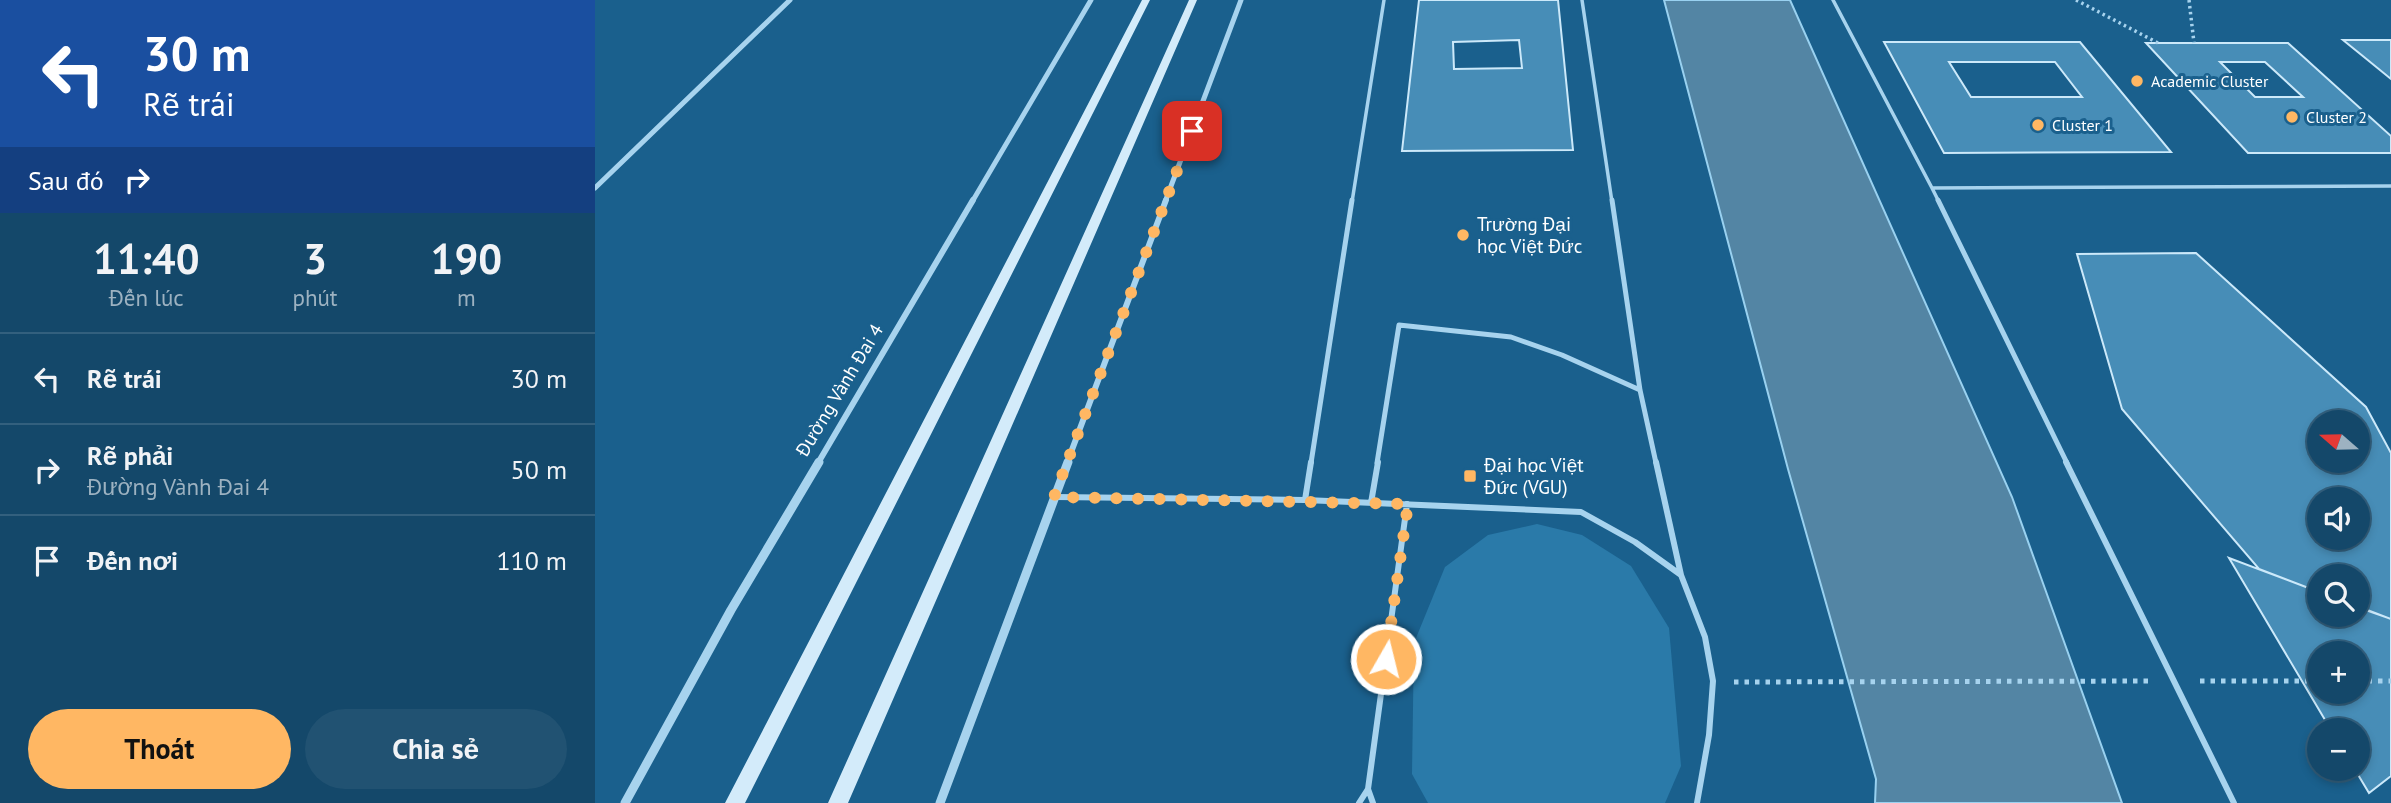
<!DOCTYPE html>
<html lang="vi">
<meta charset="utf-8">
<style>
:root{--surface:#14486a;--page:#215272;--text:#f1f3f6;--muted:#9db2c1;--line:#33607e;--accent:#ffb763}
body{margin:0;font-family:"PT Sans",sans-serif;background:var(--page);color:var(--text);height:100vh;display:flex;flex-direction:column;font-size:26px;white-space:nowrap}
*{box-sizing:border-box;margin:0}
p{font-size:23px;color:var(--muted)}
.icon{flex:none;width:38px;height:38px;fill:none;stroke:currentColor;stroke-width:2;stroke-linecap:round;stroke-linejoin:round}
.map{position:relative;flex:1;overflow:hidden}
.sheet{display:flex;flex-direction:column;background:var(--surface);width:595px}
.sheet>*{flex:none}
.hud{background:#1a4fa0;color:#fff;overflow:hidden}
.needle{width:46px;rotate:290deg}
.controls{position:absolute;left:1712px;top:410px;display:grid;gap:14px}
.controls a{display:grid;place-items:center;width:63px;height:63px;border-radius:50%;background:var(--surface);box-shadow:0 4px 10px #0003,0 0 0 2px var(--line);font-size:35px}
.pin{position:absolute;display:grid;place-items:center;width:60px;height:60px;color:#fff;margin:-30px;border-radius:14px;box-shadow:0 4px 10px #0006}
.me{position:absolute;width:77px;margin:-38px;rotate:8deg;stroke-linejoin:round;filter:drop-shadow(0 0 5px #0008)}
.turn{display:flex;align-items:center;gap:24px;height:147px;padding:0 28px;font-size:32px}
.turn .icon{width:91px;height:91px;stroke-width:2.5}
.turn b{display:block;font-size:49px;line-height:60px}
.then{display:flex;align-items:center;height:66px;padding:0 28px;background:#0003;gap:14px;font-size:26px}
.eta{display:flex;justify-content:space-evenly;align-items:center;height:119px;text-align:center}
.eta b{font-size:42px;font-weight:800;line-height:49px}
.cta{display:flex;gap:14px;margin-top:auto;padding:14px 28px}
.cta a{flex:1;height:80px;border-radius:42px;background:var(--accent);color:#111;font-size:28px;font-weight:800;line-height:80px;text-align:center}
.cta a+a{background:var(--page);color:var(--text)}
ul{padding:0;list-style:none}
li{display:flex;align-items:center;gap:21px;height:91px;padding:0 28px;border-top:2px solid var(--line)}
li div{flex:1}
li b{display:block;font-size:26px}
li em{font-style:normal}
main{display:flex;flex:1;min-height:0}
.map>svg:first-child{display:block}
.green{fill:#2a7aa9}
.water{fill:#5385a4;stroke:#99d1f0;stroke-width:2}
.building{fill:#478db7;stroke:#cce9fa;stroke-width:2;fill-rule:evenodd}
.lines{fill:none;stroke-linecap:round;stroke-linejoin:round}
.path-far1{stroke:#a7d3ee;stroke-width:3.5;stroke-dasharray:2.5 3.5;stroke-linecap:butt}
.path{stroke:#a7d3ee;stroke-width:5;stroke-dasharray:4.5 6;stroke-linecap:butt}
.service-far2{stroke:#a7d3ee;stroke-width:3.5}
.service-far1{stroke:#a7d3ee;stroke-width:5}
.service{stroke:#a7d3ee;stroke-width:6}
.minor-far2{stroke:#a7d3ee;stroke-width:5}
.minor-far1{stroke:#a7d3ee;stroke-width:6}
.minor{stroke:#a7d3ee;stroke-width:9}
.secondary{fill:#d3ebfa;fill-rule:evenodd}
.route{stroke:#ffb763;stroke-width:12;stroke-dasharray:0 21.6}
.poi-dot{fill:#ffb763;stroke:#1a608d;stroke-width:2.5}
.labels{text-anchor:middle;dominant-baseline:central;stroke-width:6;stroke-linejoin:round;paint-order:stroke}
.far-poi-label{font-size:16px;fill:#fff;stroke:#1a608d;text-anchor:start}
.poi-label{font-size:19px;fill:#fff;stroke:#1a608d;text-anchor:start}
.street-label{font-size:19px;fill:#fff;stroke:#1a608d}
</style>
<main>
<section class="sheet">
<div class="hud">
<div class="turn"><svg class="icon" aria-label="left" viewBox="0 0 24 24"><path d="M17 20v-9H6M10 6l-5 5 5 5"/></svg><div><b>30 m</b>Rẽ trái</div></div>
<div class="then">Sau đó<svg class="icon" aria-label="right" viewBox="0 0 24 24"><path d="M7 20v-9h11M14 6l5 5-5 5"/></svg></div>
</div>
<div class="eta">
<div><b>11:40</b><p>Đến lúc</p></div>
<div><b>3</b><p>phút</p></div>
<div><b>190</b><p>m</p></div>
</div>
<ul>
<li><svg class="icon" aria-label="left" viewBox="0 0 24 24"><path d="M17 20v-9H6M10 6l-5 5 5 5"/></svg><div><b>Rẽ trái</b></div><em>30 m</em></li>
<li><svg class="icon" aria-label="right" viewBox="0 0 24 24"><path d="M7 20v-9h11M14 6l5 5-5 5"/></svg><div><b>Rẽ phải</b><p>Đường Vành Đai 4</p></div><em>50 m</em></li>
<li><svg class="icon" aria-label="arrive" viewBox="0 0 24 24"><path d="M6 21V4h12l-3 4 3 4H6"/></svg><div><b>Đến nơi</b></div><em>110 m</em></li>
</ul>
<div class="cta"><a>Thoát</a><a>Chia sẻ</a></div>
</section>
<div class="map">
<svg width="1796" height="803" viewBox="0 0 1796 803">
<rect width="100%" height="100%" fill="#1a608d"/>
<path class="green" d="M 942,524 L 987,535 L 1036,566 L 1074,628 L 1086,766 L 1070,803 L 833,803 L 817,774 L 819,643 L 850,567 L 893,535 Z"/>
<path class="water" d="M 1069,0 L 1195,0 L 1417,497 L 1527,803 L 1280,803 L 1281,779 L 1193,469 Z"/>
<path class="building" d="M 824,0 L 963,0 L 978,150 L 807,151 ZM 924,40 L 927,68 L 859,69 L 858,42 Z
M 1748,40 L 1796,40 L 1796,79 L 1769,57 Z
M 1289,42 L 1485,42 L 1576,152 L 1349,153 ZM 1354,62 L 1460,62 L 1487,97 L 1376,97 Z
M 1551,43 L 1693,43 L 1796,136 L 1796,153 L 1653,153 ZM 1625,62 L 1670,62 L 1708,97 L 1660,97 Z
M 1601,253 L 1771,407 L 1796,453 L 1796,619 L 1762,607 L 1762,576 L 1724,576 L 1724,592 L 1664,569 L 1527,409 L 1482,254 ZM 1724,422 L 1762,422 L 1762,460 L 1724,460 ZM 1724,499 L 1762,499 L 1762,537 L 1724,537 Z
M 1634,558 L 1724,592 L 1724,614 L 1762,614 L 1762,606 L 1796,619 L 1796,776 L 1774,793 L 1759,768 L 1762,768 L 1762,730 L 1736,730 ZM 1724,653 L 1762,653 L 1762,691 L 1724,691 Z"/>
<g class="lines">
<path class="path-far1" d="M 1481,0 L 1563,43
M 1594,0 L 1599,43"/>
<path class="path" d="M 1605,681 L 1724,681
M 1762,681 L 1796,681
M 1139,682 L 1554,681"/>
<path class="service-far2" d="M 987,0 L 1017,202
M 1238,0 L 1337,188
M 757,202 L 789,0
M 1344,202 L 1337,188 L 1796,186"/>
<path class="service-far1" d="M 1017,200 L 1045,390 L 1061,463
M 1343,200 L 1472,463
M 716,463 L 757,200
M 782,463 L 804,325 L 916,337 L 967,355 L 1045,390"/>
<path class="service" d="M 1061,462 L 1086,575
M 1471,462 L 1639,803
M 460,497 L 710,500 L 986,512 L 1040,542 L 1086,575 L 1110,637 L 1118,681 L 1114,735 L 1102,803
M 710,500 L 716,462
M 776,503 L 783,462
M 773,789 L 778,803
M 764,803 L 773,789 L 812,504"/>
<path class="minor-far2" d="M 0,188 L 195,0
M 377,202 L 496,0
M 570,202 L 646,0"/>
<path class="minor-far1" d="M 223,463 L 378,200
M 472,463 L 571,200"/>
<path class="minor" d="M 30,803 L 136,610 L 224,462
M 345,803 L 473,462"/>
<path class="secondary" d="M 547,0 L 555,0 L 150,803 L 130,803 Z
M 594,0 L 602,0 L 253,803 L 233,803 Z"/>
</g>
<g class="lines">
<path class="route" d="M 597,131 L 459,497 L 813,504 L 791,659"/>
</g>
<g class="poi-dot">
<circle cx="1542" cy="81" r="7"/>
<circle cx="1697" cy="117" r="7"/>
<circle cx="1443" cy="125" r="7"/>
<circle cx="868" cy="235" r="7"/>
<rect x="868" y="469" width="14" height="14" rx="3.5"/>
</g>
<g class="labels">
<g class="far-poi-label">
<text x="1556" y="81">Academic Cluster</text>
<text x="1711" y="117">Cluster 2</text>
<text x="1457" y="125">Cluster 1</text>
</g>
<g class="poi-label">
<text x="882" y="224">Trường Đại<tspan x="882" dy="22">học Việt Đức</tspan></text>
<text x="889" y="465">Đại học Việt<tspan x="889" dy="22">Đức (VGU)</tspan></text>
</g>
<g class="street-label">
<text transform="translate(244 390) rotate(-59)">Đường Vành Đai 4</text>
</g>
</g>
</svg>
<div class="controls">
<a><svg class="needle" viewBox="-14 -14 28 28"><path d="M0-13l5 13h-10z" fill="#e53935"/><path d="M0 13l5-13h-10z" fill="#9db2c1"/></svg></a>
<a><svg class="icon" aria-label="sound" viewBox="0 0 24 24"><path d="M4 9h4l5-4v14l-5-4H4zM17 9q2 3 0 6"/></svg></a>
<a><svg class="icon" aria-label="search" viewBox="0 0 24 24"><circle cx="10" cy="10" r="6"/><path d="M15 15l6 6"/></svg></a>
<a>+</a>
<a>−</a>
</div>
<div class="pin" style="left:597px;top:131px;background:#d93025"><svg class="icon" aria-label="arrive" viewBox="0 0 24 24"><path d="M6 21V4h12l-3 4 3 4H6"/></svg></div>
<svg class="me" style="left:791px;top:659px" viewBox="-20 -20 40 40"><circle r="17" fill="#ffb763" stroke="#fff" stroke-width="3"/><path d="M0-11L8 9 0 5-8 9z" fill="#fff"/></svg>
</div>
</main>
